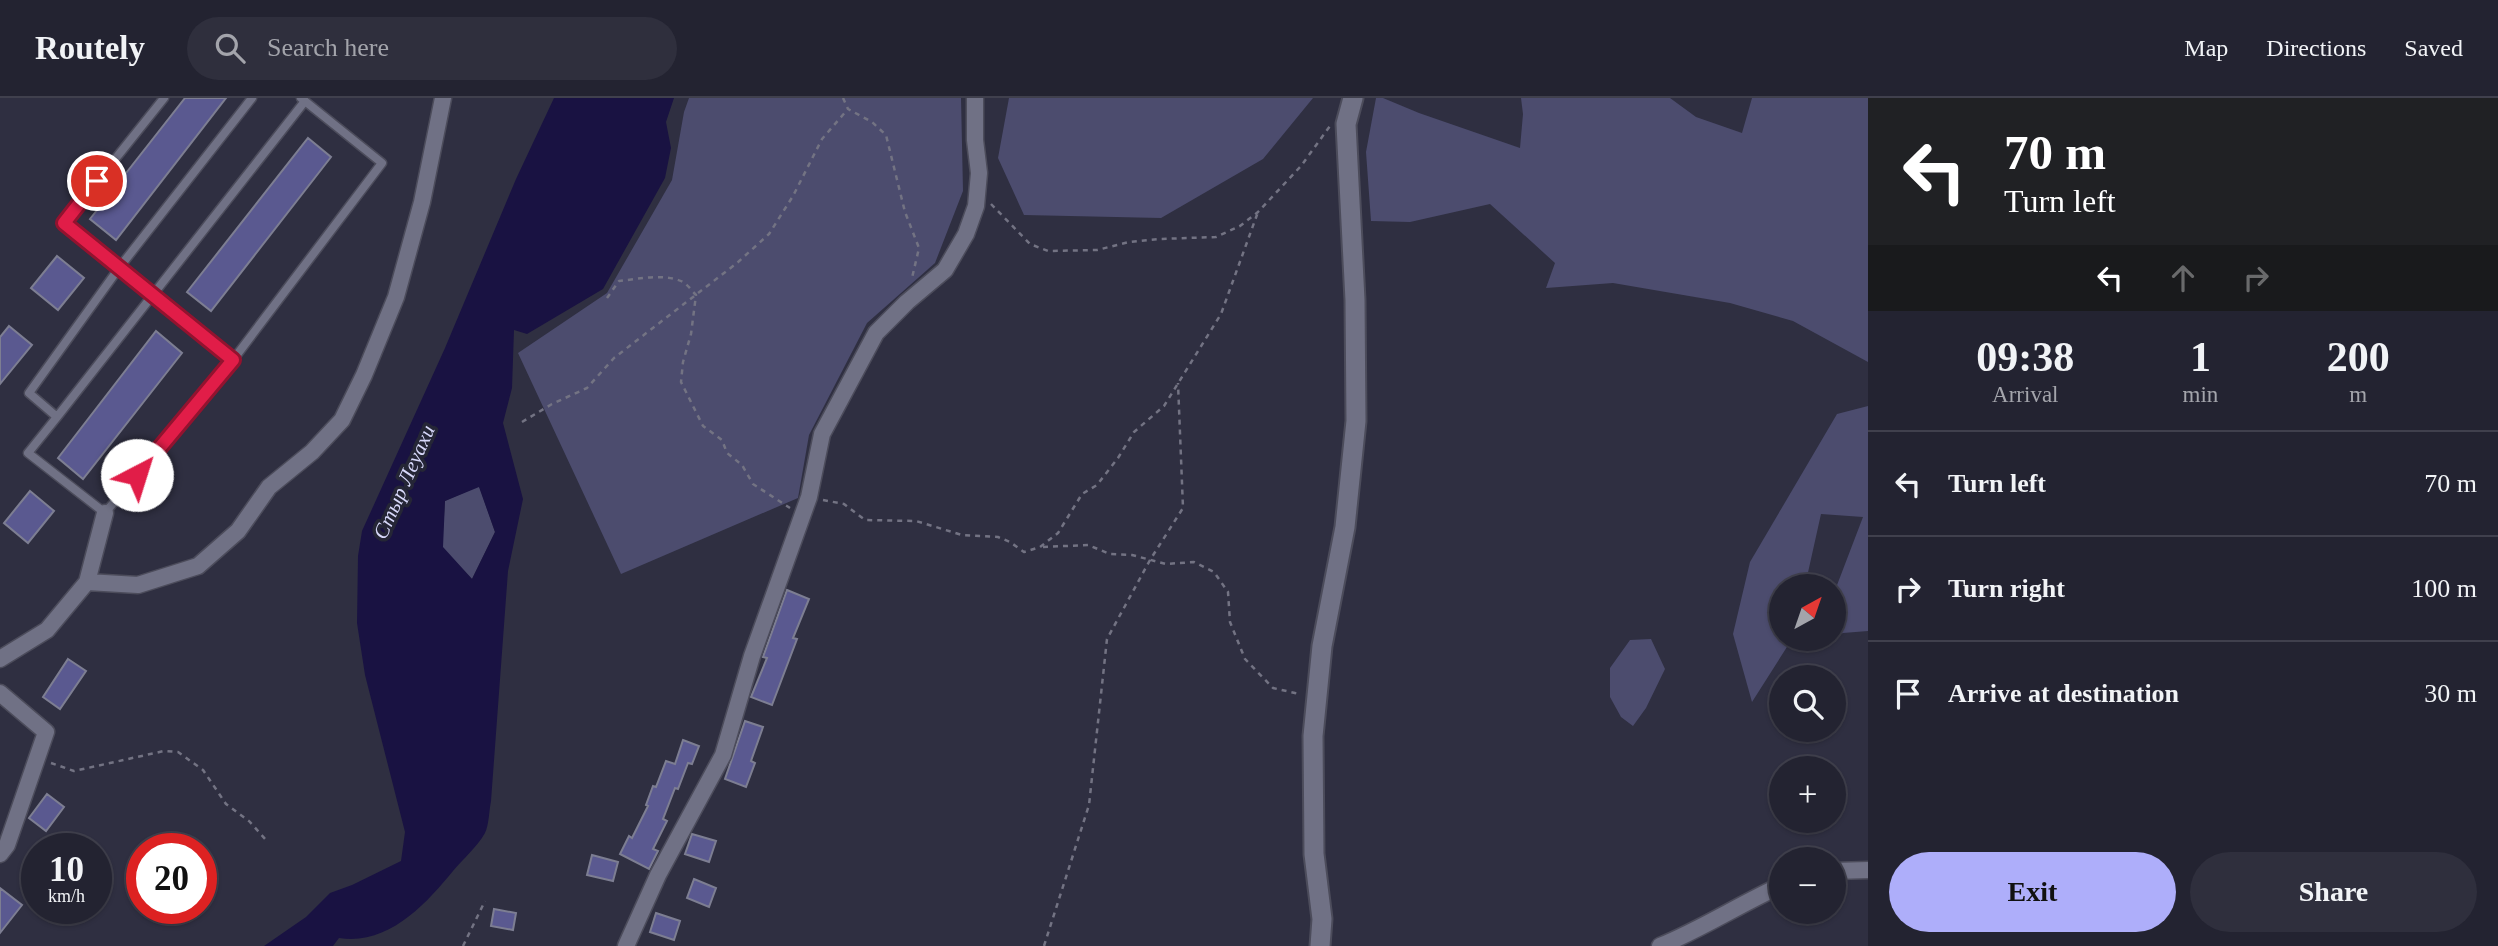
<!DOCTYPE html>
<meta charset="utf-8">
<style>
:root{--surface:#232331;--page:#2f2f3d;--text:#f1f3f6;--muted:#a3a4ab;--line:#40404d;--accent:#aeaefa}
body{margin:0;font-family:Georgia,serif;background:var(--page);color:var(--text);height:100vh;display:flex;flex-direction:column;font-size:26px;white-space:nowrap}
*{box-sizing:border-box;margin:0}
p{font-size:23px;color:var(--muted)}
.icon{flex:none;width:38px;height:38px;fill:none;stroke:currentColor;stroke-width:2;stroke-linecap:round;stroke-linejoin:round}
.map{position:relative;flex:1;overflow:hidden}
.details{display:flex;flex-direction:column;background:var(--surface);width:630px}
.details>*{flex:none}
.hud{background:#202124;color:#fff;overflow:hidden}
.needle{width:46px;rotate:40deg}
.tools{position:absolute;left:1769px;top:476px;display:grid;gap:14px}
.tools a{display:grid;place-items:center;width:77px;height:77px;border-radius:50%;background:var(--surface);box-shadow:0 2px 5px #0004,0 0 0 2px var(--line);font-size:35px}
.speed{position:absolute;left:21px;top:735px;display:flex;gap:14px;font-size:35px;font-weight:700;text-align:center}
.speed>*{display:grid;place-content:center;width:91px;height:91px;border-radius:50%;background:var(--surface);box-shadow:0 2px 5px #0004,0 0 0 2px var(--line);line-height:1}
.speed small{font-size:18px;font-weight:400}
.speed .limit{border:10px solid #d22;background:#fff;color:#111}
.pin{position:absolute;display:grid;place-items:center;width:60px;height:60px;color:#fff;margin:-30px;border:4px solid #fff;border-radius:50%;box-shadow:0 2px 7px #0007}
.me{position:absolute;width:77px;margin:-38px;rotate:40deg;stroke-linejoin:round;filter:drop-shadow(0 0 5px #0008)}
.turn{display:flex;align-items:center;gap:24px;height:147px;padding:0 21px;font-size:32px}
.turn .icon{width:91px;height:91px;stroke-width:2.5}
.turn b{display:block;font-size:49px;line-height:60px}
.lanes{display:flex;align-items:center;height:66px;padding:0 21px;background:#0003;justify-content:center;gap:35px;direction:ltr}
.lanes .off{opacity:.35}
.eta{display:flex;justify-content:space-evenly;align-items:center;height:119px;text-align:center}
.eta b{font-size:42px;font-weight:700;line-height:49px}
.action{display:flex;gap:14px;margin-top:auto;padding:14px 21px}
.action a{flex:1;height:80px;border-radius:42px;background:var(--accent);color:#111;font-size:28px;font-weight:700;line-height:80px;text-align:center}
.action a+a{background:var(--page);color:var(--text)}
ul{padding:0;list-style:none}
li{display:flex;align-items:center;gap:21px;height:105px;padding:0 21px;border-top:2px solid var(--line)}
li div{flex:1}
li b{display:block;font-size:26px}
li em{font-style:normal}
header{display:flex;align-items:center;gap:42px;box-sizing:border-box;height:98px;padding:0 35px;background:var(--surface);border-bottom:2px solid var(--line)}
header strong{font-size:33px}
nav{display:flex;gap:38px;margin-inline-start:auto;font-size:24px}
.search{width:490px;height:63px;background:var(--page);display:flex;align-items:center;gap:18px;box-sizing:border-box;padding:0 24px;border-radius:38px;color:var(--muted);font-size:26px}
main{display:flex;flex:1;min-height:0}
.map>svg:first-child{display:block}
.green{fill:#4c4c6e}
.water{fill:#191242;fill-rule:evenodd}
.building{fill:#5a5990;stroke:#7d7e92;stroke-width:2}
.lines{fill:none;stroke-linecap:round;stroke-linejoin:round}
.service-casing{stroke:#4c4c5b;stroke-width:11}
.minor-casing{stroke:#4c4c5b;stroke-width:19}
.secondary-casing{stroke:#4c4c5b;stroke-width:23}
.path{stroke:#737383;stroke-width:2.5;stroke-dasharray:5 5;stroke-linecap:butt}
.service{stroke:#707185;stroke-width:8}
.minor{stroke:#707185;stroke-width:16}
.secondary{stroke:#707185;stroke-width:19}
.route-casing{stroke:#92132f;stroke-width:18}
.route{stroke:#e11d48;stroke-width:12}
.labels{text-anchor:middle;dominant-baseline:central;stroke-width:7;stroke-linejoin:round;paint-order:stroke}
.water-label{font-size:21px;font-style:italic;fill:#d7d8fa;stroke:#252636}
</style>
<header>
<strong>Routely</strong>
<div class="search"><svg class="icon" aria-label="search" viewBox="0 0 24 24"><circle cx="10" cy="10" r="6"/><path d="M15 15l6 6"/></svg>Search here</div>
<nav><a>Map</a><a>Directions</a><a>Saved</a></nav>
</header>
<main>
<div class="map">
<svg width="1868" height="848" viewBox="0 0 1868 848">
<rect width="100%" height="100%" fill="#2f2f41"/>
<path class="green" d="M 689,0 L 961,0 L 963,93 L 935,165 L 867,225 L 809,337 L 798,400 L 621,476 L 518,255 L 607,195 L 672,82 L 684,14 Z
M 1009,0 L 1313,0 L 1263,61 L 1161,120 L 1024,117 L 998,60 Z
M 1376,0 L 1383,0 L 1419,15 L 1520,50 L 1523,16 L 1521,0 L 1670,0 L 1696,19 L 1742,35 L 1752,0 L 1868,0 L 1868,264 L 1793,223 L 1730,205 L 1613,185 L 1546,190 L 1555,165 L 1490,106 L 1410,124 L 1371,123 L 1366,54 Z
M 1868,308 L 1868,533 L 1843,535 L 1834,540 L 1834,495 L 1863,419 L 1821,416 L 1805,488 L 1782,488 L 1782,541 L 1792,541 L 1752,604 L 1733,536 L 1750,464 L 1837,316 Z
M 479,388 L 495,434 L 472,481 L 442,449 L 445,403 Z
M 1651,541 L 1665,571 L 1646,610 L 1633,628 L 1621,619 L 1610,599 L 1610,570 L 1630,542 Z"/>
<path class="water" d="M 554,0 L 674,0 L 666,24 L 671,50 L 665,80 L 603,191 L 527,236 L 514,232 L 512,290 L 503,325 L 523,401 L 508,473 L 491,703 C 489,713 489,727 485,735 C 477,749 463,761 453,773 C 426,806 388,848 339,840 L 333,848 L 264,848 L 306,819 L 330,795 L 352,787 L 401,763 L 405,734 L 365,577 L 357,525 L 358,458 L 362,433 L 445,250 L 516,81 ZM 479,389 L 495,434 L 472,481 L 443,449 L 445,403 Z"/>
<path class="building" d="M 185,0 L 226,0 L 116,142 L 90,121 Z
M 308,40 L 331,59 L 211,213 L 187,194 Z
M 57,158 L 84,180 L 58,212 L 31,190 Z
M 9,228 L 32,247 L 0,286 L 0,239 Z
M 156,233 L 182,255 L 83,381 L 58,360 Z
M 30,393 L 54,413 L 28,445 L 4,425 Z
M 787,492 L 809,501 L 793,540 L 797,541 L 772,607 L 751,599 L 767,560 L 763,559 Z
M 68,561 L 86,573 L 60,611 L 43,599 Z
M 745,623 L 763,629 L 751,663 L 755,665 L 746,689 L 725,681 Z
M 683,642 L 699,648 L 692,666 L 688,665 L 678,691 L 675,690 L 663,721 L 667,723 L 653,751 L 658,753 L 649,771 L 620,756 L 629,738 L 632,740 L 648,708 L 646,707 L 653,688 L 656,689 L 666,663 L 675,666 Z
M 47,696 L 64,709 L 46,733 L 29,720 Z
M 692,736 L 716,743 L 709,764 L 685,756 Z
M 592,757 L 618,764 L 613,783 L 587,777 Z
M 694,781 L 716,790 L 709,809 L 687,800 Z
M 0,790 L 22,807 L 0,835 Z
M 494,811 L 516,815 L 513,832 L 491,828 Z
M 656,815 L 680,823 L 674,842 L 650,834 Z"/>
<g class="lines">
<g class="service-casing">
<path id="service" d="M 164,0 L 64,125 L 233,262
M 252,0 L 119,170 L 29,295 L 57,319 L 28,355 L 105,415 L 233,262 L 382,65 L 301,0
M 57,319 L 305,3"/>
</g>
<g class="minor-casing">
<path id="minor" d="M 87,484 L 138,487 L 198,468 L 238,433 L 269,389 L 312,354 L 342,322 L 364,277 L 396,199 L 422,104 L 443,0
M 0,561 L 47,532 L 87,484 L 105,415
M 0,595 L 46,634 L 7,747 L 0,756
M 1834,773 L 1868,772
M 626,848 L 658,777 L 723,657 L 752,558 L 809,399 L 822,336 L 876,235 L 907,204 L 945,172 L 966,136 L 976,108 L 979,75 L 975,42 L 975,0
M 1660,848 C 1702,831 1740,806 1782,787"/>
</g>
<g class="secondary-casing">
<path id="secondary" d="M 1320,848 L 1322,821 L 1314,756 L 1313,638 L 1322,548 L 1345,429 L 1356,323 L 1355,202 L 1346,26 L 1353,0"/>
</g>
<path class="path" d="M 843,0 L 848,11 L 872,24 L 886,37 L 905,114 L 919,150 L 912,180
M 991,106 L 1030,146 L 1048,153 L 1097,152 L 1129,144 L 1159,141 L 1216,139 L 1240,128 L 1258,114 L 1301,68 L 1330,28
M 607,200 L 619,183 C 638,181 665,175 683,184 C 688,187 692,193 696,197 L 691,236 L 683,264 L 681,284 L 703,328 L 722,342 L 727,355 L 742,367 L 753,386 L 790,410
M 522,324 L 552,306 L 587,290 L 614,260 L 737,165 L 769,136 L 793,98 L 822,41 L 848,11
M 823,402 L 844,406 L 865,422 L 916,423 L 962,437 L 998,439 L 1010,444 L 1024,454 L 1040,449 L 1058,435 L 1082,396 L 1097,387 L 1118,360 L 1134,334 L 1164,308 L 1221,216 L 1258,114
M 1043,449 L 1088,447 L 1110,456 L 1132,457 L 1166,466 L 1194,464 L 1214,474 L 1228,494 L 1230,524 L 1245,561 L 1273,590 L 1295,595 L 1299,598
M 51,665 L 74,673 L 164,653 L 178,654 L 203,672 L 226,706 L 249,723 L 266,742
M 463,848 L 485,803
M 1044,848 L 1089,707 L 1107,541 L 1150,462 L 1183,410 L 1178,285"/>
<use href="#service" class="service"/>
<use href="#minor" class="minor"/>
<use href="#secondary" class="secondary"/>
</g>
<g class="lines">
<g class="route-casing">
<path id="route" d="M 97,83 L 64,125 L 233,262 L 137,377"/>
</g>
<use href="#route" class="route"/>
</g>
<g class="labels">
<g class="water-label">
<text transform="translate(404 384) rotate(-66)">Стыр Леуахи</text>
</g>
</g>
</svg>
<div class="tools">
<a><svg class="needle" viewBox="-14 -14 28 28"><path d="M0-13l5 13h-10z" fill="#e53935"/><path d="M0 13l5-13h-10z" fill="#a3a4ab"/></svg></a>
<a><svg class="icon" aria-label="search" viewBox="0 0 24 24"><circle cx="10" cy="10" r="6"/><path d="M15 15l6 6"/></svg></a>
<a>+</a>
<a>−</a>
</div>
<div class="speed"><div>10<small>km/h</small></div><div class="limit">20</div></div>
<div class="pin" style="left:97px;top:83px;background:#d93025"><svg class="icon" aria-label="arrive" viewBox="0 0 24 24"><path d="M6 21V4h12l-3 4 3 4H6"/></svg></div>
<svg class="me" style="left:137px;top:377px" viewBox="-20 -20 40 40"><circle r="19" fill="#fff"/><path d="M0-13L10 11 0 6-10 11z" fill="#e11d48"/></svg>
</div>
<section class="details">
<div class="hud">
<div class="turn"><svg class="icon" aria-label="left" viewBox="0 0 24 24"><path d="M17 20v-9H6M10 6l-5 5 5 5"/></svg><div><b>70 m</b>Turn left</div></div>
<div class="lanes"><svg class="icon" aria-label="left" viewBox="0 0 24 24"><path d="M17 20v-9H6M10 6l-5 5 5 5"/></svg><svg class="icon off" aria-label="ahead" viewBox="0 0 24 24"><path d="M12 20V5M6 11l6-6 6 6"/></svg><svg class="icon off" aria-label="right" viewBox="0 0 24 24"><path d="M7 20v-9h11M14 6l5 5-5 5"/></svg></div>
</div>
<div class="eta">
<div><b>09:38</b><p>Arrival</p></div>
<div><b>1</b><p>min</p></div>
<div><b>200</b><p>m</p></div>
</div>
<ul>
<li><svg class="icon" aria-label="left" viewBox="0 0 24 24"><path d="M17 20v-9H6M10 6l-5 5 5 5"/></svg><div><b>Turn left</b></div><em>70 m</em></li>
<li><svg class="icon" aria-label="right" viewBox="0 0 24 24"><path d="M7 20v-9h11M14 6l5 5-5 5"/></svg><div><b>Turn right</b></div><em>100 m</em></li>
<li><svg class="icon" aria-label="arrive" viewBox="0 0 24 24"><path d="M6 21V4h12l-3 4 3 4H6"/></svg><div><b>Arrive at destination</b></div><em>30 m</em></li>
</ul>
<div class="action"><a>Exit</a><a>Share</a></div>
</section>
</main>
